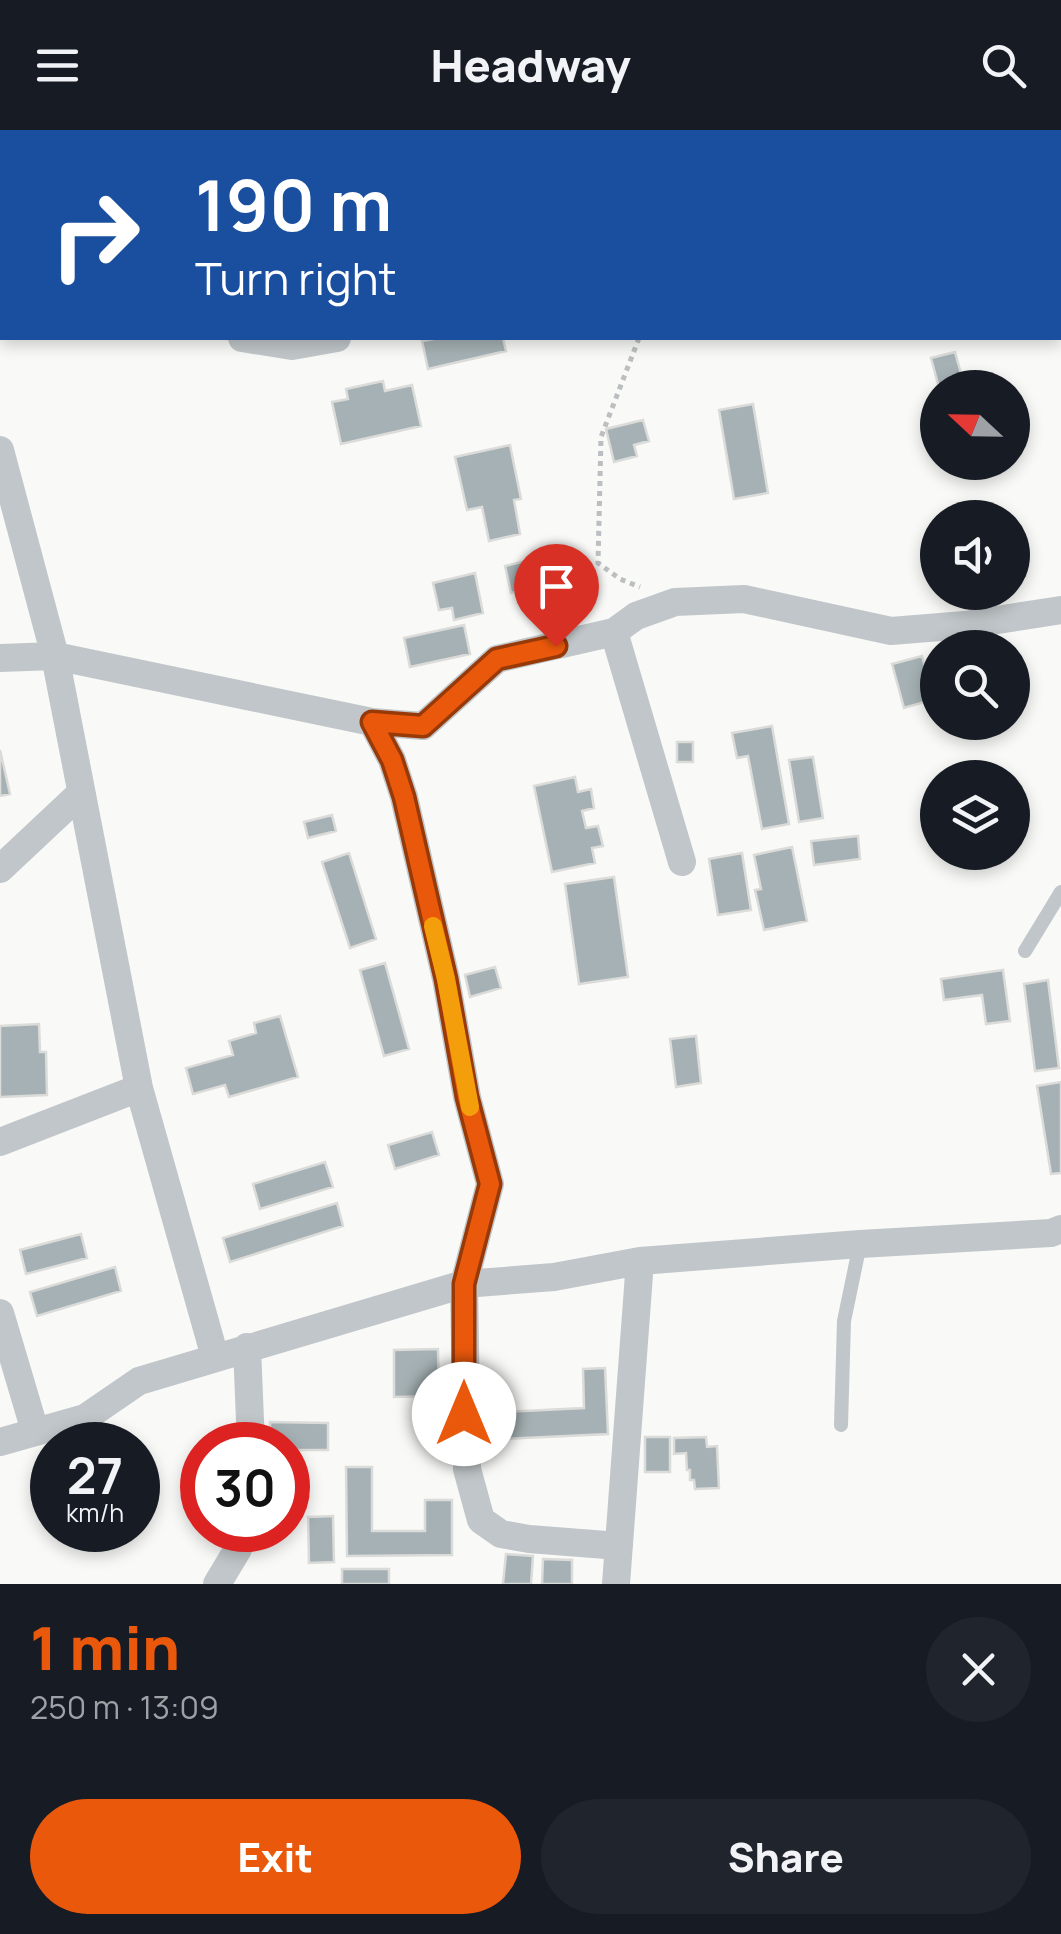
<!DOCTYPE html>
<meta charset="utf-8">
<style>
:root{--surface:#171b24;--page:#20242c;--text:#f1f3f6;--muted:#9ea1a6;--accent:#ea580c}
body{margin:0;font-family:Manrope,sans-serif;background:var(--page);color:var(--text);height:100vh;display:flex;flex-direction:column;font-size:38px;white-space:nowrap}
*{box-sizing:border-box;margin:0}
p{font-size:32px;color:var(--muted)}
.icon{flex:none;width:55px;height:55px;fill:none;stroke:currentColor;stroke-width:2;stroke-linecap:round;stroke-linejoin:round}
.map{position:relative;height:1454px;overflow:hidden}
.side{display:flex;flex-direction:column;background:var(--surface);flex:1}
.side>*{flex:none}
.banner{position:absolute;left:0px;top:0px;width:1062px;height:210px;box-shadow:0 5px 15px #0003;background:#1a4fa0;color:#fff;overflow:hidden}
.needle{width:65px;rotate:292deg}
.tools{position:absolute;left:920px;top:240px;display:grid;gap:20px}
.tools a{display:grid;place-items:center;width:110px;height:110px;border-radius:50%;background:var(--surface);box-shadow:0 5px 15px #0003;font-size:50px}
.speed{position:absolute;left:30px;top:1292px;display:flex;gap:20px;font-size:50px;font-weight:700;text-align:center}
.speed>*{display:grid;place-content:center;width:130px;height:130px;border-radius:50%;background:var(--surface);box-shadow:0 5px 15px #0003;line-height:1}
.speed small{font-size:25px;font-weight:400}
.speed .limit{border:15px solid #d22;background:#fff;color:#111}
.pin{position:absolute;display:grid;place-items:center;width:85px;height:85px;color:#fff;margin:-102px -42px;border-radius:50% 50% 50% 0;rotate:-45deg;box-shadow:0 0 10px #0007}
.pin .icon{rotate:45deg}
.me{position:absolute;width:110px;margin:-55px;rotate:0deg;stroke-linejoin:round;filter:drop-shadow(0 0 8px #0008)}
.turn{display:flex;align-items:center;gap:35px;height:210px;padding:0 30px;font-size:45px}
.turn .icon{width:130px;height:130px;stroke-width:2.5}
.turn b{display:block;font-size:70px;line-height:85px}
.round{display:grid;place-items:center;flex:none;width:105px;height:105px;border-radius:52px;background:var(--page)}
.head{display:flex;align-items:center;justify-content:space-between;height:170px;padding:0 30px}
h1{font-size:60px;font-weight:800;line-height:75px;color:var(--accent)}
.button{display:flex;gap:20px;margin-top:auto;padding:20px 30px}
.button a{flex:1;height:115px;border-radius:60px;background:var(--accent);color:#fff;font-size:40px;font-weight:800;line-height:115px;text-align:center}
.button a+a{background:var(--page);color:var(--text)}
header{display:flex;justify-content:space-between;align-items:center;height:130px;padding:0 30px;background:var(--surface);font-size:45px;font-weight:800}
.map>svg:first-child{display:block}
.building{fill:#a5b1b4;stroke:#dbdbd9;stroke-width:2.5}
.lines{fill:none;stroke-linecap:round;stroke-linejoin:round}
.path{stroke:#bbbfc1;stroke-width:5;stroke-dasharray:5 5;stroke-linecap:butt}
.service{stroke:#c0c6c9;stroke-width:14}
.minor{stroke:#c0c6c9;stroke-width:28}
.route-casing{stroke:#983908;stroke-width:25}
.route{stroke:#ea580c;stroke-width:18}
.slow{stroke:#f59e0b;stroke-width:18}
</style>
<header><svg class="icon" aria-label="menu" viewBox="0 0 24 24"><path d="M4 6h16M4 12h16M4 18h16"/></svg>Headway<svg class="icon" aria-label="search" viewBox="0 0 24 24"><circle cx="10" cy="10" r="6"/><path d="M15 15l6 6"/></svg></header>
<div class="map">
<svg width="1061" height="1454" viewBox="0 0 1061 1454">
<rect width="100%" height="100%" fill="#f9f9f7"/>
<path class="building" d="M 439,208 L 503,208 L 506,221 L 428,239 L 422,211 Z
M 955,222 L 965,258 L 939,258 L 931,228 Z
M 383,251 L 385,261 L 412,255 L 421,296 L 341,314 L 332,272 L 348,269 L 346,259 Z
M 753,274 L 768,363 L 734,369 L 719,280 Z
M 643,290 L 649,311 L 634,315 L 637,326 L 614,332 L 606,299 Z
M 510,315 L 521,369 L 514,370 L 520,404 L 489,411 L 482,377 L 467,380 L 455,327 Z
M 572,420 L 578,447 L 511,463 L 505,436 Z
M 1020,421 L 1025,446 L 1012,449 L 1012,423 Z
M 475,443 L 483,483 L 454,490 L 452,478 L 439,480 L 433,453 Z
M 464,495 L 470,524 L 410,537 L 404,508 Z
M 922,526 L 927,545 L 938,542 L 938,568 L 904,578 L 892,534 Z
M 772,596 L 789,694 L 762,699 L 748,626 L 737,628 L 732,603 Z
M 677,612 L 693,612 L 693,632 L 677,632 Z
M 0,620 L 10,664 L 0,666 Z
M 813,627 L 823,688 L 799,692 L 789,630 Z
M 575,647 L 578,662 L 591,659 L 594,678 L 582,681 L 586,698 L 598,696 L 603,716 L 592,718 L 595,733 L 552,742 L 534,656 Z
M 332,685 L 336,701 L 308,708 L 304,692 Z
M 858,706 L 860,729 L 814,735 L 811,711 Z
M 792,717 L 807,791 L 764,800 L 755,760 L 761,759 L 754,725 Z
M 349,723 L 376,809 L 350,818 L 322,732 Z
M 742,723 L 751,780 L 718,785 L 709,729 Z
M 614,747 L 628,847 L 579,854 L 565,754 Z
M 385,833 L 409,919 L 384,926 L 360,840 Z
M 495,837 L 501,858 L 470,867 L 465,845 Z
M 1003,840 L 1010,891 L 986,894 L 982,865 L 944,870 L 941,849 Z
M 1048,850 L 1059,938 L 1035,941 L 1024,854 Z
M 280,886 L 298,947 L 229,967 L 225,955 L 193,964 L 186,938 L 233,925 L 229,911 L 256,903 L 254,893 Z
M 39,894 L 40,922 L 46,922 L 47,965 L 0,967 L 0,896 Z
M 696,906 L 701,953 L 676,957 L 670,909 Z
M 1061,952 L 1061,1043 L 1051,1044 L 1037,956 Z
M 432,1002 L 439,1025 L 395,1039 L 388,1015 Z
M 325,1032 L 333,1057 L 260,1079 L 253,1054 Z
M 337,1073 L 343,1096 L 230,1132 L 223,1108 Z
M 81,1104 L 87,1128 L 26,1144 L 20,1120 Z
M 115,1137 L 121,1161 L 37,1186 L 30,1162 Z
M 438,1219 L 439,1266 L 394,1267 L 394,1220 Z
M 605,1238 L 608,1304 L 502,1309 L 501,1282 L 584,1278 L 583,1239 Z
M 270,1292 L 328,1293 L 328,1320 L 288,1320 L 288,1315 L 270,1315 Z
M 645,1307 L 670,1307 L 670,1342 L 645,1342 Z
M 706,1307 L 707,1317 L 717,1316 L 719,1358 L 695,1359 L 694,1350 L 690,1350 L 690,1340 L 687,1340 L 686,1323 L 674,1324 L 674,1308 Z
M 346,1337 L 372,1337 L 372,1401 L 425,1401 L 425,1370 L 452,1370 L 452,1425 L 347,1426 Z
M 333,1386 L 334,1432 L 309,1433 L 308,1387 Z
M 506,1424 L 533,1426 L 531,1454 L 503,1454 Z
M 543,1429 L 572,1430 L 572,1454 L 542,1454 Z
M 342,1439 L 389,1439 L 389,1454 L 342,1454 Z"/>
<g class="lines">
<path class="path" d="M 639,208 L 601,307 L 598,433 L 620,449 L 640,457"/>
<path class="service" d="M 345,0 L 346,2
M 1025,821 L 1061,762
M 841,1295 L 844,1191 L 860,1114"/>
<path class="minor" d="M 1060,26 L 1061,26
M 0,54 L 2,55
M 242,208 L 292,216 L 337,208
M 0,320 L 55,526 L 139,958 L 215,1227
M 614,502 L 682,732
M 0,528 L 55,526 L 372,592 L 423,596 L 497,529 L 614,502 L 636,486 L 675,472 L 744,469 L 891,501 L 965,495 L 1061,480
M 372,592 L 392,630 L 404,667 L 446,849 L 467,967 L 490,1054 L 464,1154 L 467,1339 L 481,1390 L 501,1404 L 529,1409 L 619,1416
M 0,739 L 81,663
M 0,1012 L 139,958
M 0,1183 L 35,1301
M 247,1217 L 251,1315
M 0,1312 L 85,1288 L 139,1251 L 464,1154 L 554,1147 L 640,1131 L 860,1114 L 1051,1103 L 1061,1099
M 217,1454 L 238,1419 L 243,1400
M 616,1454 L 640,1131"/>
</g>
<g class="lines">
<g class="route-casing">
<path id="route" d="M 464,1284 L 464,1154 L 490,1054 L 467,967 L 446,849 L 404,667 L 392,630 L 372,592 L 423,596 L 497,529 L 556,516"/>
</g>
<use href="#route" class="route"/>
<path class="slow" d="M 433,796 L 446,849 L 470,977"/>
</g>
</svg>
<div class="tools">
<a><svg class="needle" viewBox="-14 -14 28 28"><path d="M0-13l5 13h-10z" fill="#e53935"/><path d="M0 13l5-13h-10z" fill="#9ea1a6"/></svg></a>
<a><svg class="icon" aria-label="sound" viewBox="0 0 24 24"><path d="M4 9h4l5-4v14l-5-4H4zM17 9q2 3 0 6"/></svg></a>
<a><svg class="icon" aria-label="search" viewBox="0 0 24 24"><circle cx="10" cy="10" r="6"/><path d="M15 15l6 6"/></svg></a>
<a><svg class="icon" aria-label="layers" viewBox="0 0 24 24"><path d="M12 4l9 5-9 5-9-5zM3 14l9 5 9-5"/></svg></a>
</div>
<div class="speed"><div>27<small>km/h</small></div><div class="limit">30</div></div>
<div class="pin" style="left:556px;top:516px;background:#d93025"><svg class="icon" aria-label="arrive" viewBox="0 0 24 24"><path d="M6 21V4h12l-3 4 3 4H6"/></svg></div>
<svg class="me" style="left:464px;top:1284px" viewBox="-20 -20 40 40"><circle r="19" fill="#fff"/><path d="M0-13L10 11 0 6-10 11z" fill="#ea580c"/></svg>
<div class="banner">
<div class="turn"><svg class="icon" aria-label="right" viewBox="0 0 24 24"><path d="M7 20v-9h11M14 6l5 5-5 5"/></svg><div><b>190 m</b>Turn right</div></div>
</div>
</div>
<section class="side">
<div class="head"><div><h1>1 min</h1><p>250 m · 13:09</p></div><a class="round"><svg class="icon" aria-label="close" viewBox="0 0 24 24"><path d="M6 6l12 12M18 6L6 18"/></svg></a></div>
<div class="button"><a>Exit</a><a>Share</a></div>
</section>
